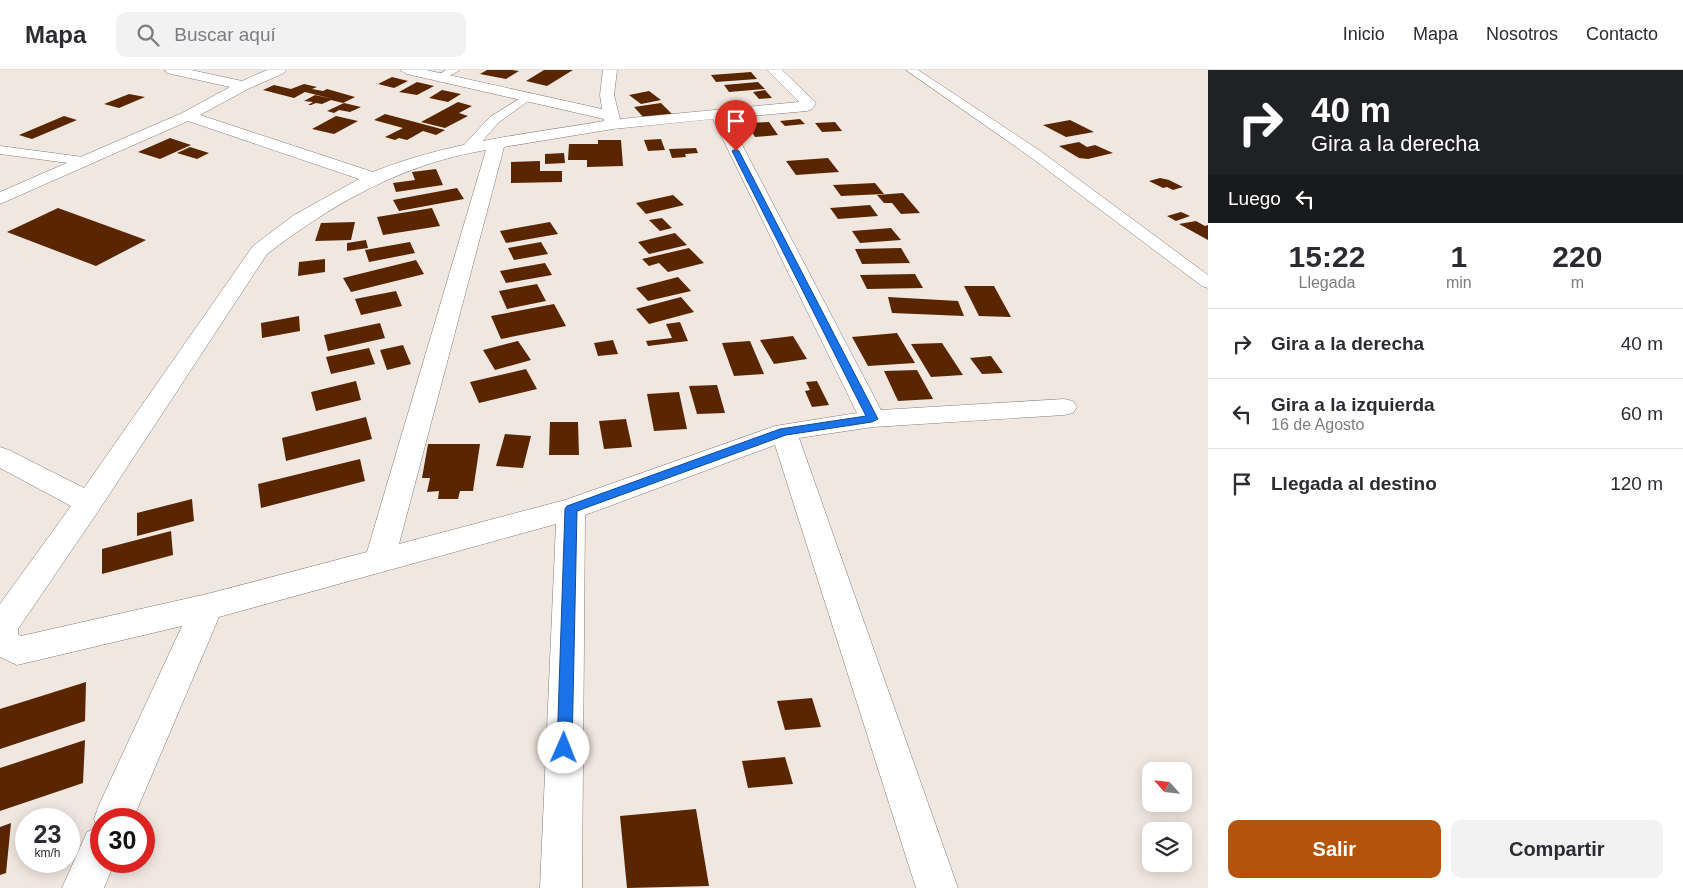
<!DOCTYPE html>
<html lang="es">
<meta charset="utf-8">
<style>
:root{--surface:#fff;--page:#f2f2f3;--text:#2b2b33;--muted:#7c7c81;--line:#e1e1e2;--accent:#b45309}
body{margin:0;font-family:Helvetica,sans-serif;background:var(--page);color:var(--text);height:100vh;display:flex;flex-direction:column;font-size:19px;white-space:nowrap}
*{box-sizing:border-box;margin:0}
p{font-size:16px;color:var(--muted)}
.icon{flex:none;width:28px;height:28px;fill:none;stroke:currentColor;stroke-width:2;stroke-linecap:round;stroke-linejoin:round}
.map{position:relative;flex:1;overflow:hidden}
.panel{display:flex;flex-direction:column;background:var(--surface);width:475px}
.panel>*{flex:none}
.top-card{background:#202124;color:#fff;overflow:hidden}
.needle{width:32px;rotate:297deg}
.controls{position:absolute;left:1142px;top:692px;display:grid;gap:10px}
.controls a{display:grid;place-items:center;width:50px;height:50px;border-radius:10px;background:var(--surface);box-shadow:0 2px 12px #0003;font-size:25px}
.speed{position:absolute;left:15px;top:738px;display:flex;gap:10px;font-size:25px;font-weight:700;text-align:center}
.speed>*{display:grid;place-content:center;width:65px;height:65px;border-radius:50%;background:var(--surface);box-shadow:0 2px 12px #0003;line-height:1}
.speed small{font-size:12px;font-weight:400}
.speed .limit{border:8px solid #d22;background:#fff;color:#111}
.pin{position:absolute;display:grid;place-items:center;width:42px;height:42px;color:#fff;margin:-51px -21px;border-radius:50% 50% 50% 0;rotate:-45deg;box-shadow:0 0 5px #0007}
.pin .icon{rotate:45deg}
.me{position:absolute;width:55px;margin:-28px;rotate:1deg;stroke-linejoin:round;filter:drop-shadow(0 0 4px #0008)}
.turn{display:flex;align-items:center;gap:18px;height:105px;padding:0 20px;font-size:22px}
.turn .icon{width:65px;height:65px;stroke-width:2.5}
.turn b{display:block;font-size:35px;line-height:42px}
.then{display:flex;align-items:center;height:48px;padding:0 20px;background:#0003;gap:10px;font-size:19px}
.eta{display:flex;justify-content:space-evenly;align-items:center;height:85px;text-align:center}
.eta b{font-size:30px;font-weight:600;line-height:35px}
.action{display:flex;gap:10px;margin-top:auto;padding:10px 20px}
.action a{flex:1;height:58px;border-radius:10px;background:var(--accent);color:#fff;font-size:20px;font-weight:600;line-height:58px;text-align:center}
.action a+a{background:var(--page);color:var(--text)}
ul{padding:0;list-style:none}
li{display:flex;align-items:center;gap:15px;height:70px;padding:0 20px;border-top:1px solid var(--line)}
li div{flex:1}
li b{display:block;font-size:19px}
li em{font-style:normal}
header{display:flex;align-items:center;gap:30px;box-sizing:border-box;height:70px;padding:0 25px;background:var(--surface);border-bottom:1px solid var(--line)}
header strong{font-size:24px}
nav{display:flex;gap:28px;margin-inline-start:auto;font-size:18px}
.search{width:350px;height:45px;background:var(--page);display:flex;align-items:center;gap:12px;box-sizing:border-box;padding:0 18px;border-radius:10px;color:var(--muted);font-size:19px}
main{display:flex;flex:1;min-height:0}
.map>svg:first-child{display:block}
.building{fill:#592600}
.lines{fill:none;stroke-linecap:round;stroke-linejoin:round}
.service-casing{stroke:#847b76;stroke-width:1}
.minor-casing{stroke:#847b76;stroke-width:1}
.service{fill:#fff;fill-rule:evenodd}
.minor{fill:#fff;fill-rule:evenodd}
.route{fill:#1a73e8;stroke:#114b97}
</style>
<header>
<strong>Mapa</strong>
<div class="search"><svg class="icon" aria-label="search" viewBox="0 0 24 24"><circle cx="10" cy="10" r="6"/><path d="M15 15l6 6"/></svg>Buscar aquí</div>
<nav><a>Inicio</a><a>Mapa</a><a>Nosotros</a><a>Contacto</a></nav>
</header>
<main>
<div class="map">
<svg width="1208" height="818" viewBox="0 0 1208 818">
<rect width="100%" height="100%" fill="#f1e7e1"/>
<path class="building" d="M 487,0 L 512,0 L 519,1 L 506,9 L 480,4 Z
M 544,0 L 573,0 L 547,16 L 526,11 Z
M 751,2 L 757,9 L 716,12 L 711,5 Z
M 392,7 L 408,11 L 394,18 L 378,14 Z
M 417,12 L 434,16 L 417,25 L 399,22 Z
M 758,12 L 765,19 L 729,22 L 724,15 Z
M 304,14 L 317,17 L 312,19 L 323,21 L 327,19 L 355,27 L 343,33 L 331,30 L 322,34 L 316,33 L 311,35 L 308,35 L 313,32 L 304,31 L 315,25 L 333,29 L 305,22 L 294,28 L 263,20 L 274,15 L 291,19 Z
M 442,20 L 461,24 L 448,32 L 429,28 Z
M 765,20 L 772,28 L 759,29 L 753,22 Z
M 649,21 L 661,30 L 641,34 L 629,25 Z
M 129,24 L 145,27 L 119,38 L 104,34 Z
M 458,32 L 472,36 L 459,43 L 468,46 L 445,58 L 421,52 Z
M 344,33 L 361,37 L 350,42 L 339,40 L 334,43 L 327,41 Z
M 661,33 L 672,44 L 644,48 L 634,37 Z
M 385,44 L 445,60 L 436,65 L 423,61 L 407,70 L 399,68 L 395,70 L 385,67 L 403,58 L 374,50 Z
M 64,46 L 77,50 L 32,69 L 19,65 Z
M 336,46 L 358,51 L 334,64 L 312,59 Z
M 800,49 L 805,54 L 785,56 L 780,51 Z
M 1070,50 L 1094,62 L 1066,67 L 1043,55 Z
M 769,52 L 778,65 L 755,67 L 747,53 Z
M 835,52 L 842,61 L 822,62 L 815,53 Z
M 170,68 L 191,75 L 160,89 L 138,82 Z
M 661,69 L 665,80 L 648,81 L 644,70 Z
M 598,70 L 621,70 L 623,96 L 587,97 L 587,90 L 568,90 L 569,74 L 598,74 Z
M 1079,72 L 1087,77 L 1095,75 L 1113,83 L 1088,89 L 1079,88 L 1059,76 Z
M 190,77 L 209,83 L 197,89 L 177,83 Z
M 696,78 L 698,83 L 685,84 L 686,87 L 672,88 L 669,79 Z
M 564,83 L 565,93 L 545,94 L 545,84 Z
M 828,88 L 839,102 L 796,105 L 786,91 Z
M 540,91 L 540,101 L 562,101 L 562,112 L 511,113 L 511,92 Z
M 436,99 L 443,115 L 396,122 L 393,113 L 415,110 L 412,102 Z
M 1160,108 L 1169,110 L 1183,117 L 1173,120 L 1167,117 L 1163,118 L 1149,111 Z
M 875,113 L 884,124 L 841,126 L 833,115 Z
M 457,118 L 464,129 L 399,141 L 393,130 Z
M 903,123 L 920,143 L 901,144 L 892,133 L 884,133 L 877,125 Z
M 673,125 L 684,135 L 646,144 L 636,133 Z
M 870,135 L 878,146 L 838,149 L 830,138 Z
M 58,138 L 146,170 L 96,196 L 7,162 Z
M 432,138 L 440,156 L 383,165 L 377,147 Z
M 1181,142 L 1190,146 L 1176,151 L 1167,146 Z
M 662,148 L 672,158 L 660,161 L 649,150 Z
M 1196,151 L 1205,156 L 1208,155 L 1208,170 L 1179,154 Z
M 355,152 L 351,170 L 315,171 L 321,153 Z
M 550,152 L 558,164 L 506,173 L 500,161 Z
M 891,158 L 901,170 L 860,173 L 852,161 Z
M 675,163 L 687,175 L 649,184 L 638,172 Z
M 366,170 L 368,178 L 347,181 L 347,173 Z
M 410,172 L 415,183 L 369,192 L 365,180 Z
M 541,172 L 548,184 L 514,190 L 508,178 Z
M 689,178 L 704,193 L 668,202 L 659,193 L 649,196 L 642,189 Z
M 901,178 L 910,193 L 862,194 L 855,179 Z
M 325,189 L 325,202 L 298,206 L 299,192 Z
M 416,190 L 424,204 L 351,222 L 343,208 Z
M 545,193 L 552,205 L 506,213 L 500,201 Z
M 915,204 L 923,218 L 867,219 L 860,205 Z
M 678,207 L 691,221 L 648,231 L 636,218 Z
M 537,214 L 546,231 L 507,239 L 499,221 Z
M 964,216 L 994,216 L 1011,247 L 979,246 Z
M 396,221 L 402,236 L 361,245 L 355,229 Z
M 681,227 L 694,242 L 649,254 L 636,239 Z
M 888,227 L 958,231 L 964,246 L 892,243 Z
M 554,234 L 566,256 L 501,269 L 491,246 Z
M 299,246 L 300,261 L 262,268 L 261,253 Z
M 680,252 L 688,271 L 648,276 L 646,271 L 672,268 L 666,254 Z
M 380,253 L 385,268 L 328,281 L 324,265 Z
M 897,263 L 915,293 L 868,296 L 852,267 Z
M 793,266 L 807,289 L 774,294 L 760,270 Z
M 613,270 L 618,284 L 598,286 L 594,273 Z
M 518,271 L 531,290 L 495,300 L 483,280 Z
M 750,271 L 764,304 L 734,306 L 722,273 Z
M 942,273 L 963,305 L 931,307 L 911,274 Z
M 403,275 L 411,294 L 387,300 L 380,280 Z
M 369,278 L 375,294 L 331,304 L 326,287 Z
M 991,286 L 1003,303 L 982,304 L 970,288 Z
M 526,299 L 537,319 L 479,333 L 470,312 Z
M 917,300 L 933,329 L 898,331 L 884,301 Z
M 356,311 L 361,330 L 316,341 L 311,322 Z
M 817,311 L 829,335 L 812,337 L 805,321 L 810,320 L 806,312 Z
M 717,315 L 725,343 L 697,344 L 689,316 Z
M 679,322 L 687,359 L 654,361 L 647,324 Z
M 366,347 L 372,369 L 286,391 L 282,368 Z
M 626,349 L 632,377 L 604,379 L 599,351 Z
M 550,352 L 578,352 L 579,385 L 549,385 Z
M 505,364 L 531,366 L 523,398 L 496,396 Z
M 428,374 L 480,374 L 473,421 L 460,421 L 458,429 L 438,429 L 439,421 L 427,422 L 430,408 L 422,408 Z
M 360,389 L 365,411 L 261,438 L 258,414 Z
M 192,429 L 194,451 L 137,466 L 137,443 Z
M 171,461 L 173,485 L 102,504 L 102,479 Z
M 86,612 L 85,651 L 0,679 L 0,639 Z
M 812,628 L 821,657 L 785,660 L 777,631 Z
M 85,670 L 83,713 L 0,741 L 0,698 Z
M 785,687 L 793,714 L 748,718 L 742,691 Z
M 696,739 L 709,816 L 627,818 L 620,746 Z
M 11,753 L 6,803 L 0,805 L 0,757 Z"/>
<g class="lines">
<g class="service-casing">
<path id="service" d="M 446,0 L 460,0 L 444,9 L 436,9 L 435,7 Z
M 906,0 L 918,0 L 1039,80 L 1208,205 L 1208,218 L 1202,216 L 1029,86 Z
M 527,24 L 531,25 L 533,27 L 531,29 L 498,53 L 474,81 L 464,81 L 463,78 L 464,75 L 490,47 Z
M 0,76 L 83,87 L 90,91 L 83,95 L 0,84 Z"/>
</g>
<g class="minor-casing">
<path id="minor" d="M 165,0 L 191,0 L 242,11 L 267,0 L 286,0 L 284,3 L 248,19 L 200,45 L 373,102 C 447,72 527,64 604,51 L 604,49 L 407,4 L 400,0 L 426,0 L 602,39 L 600,25 L 603,0 L 617,0 L 614,25 L 620,49 L 799,32 L 767,0 L 782,0 L 813,30 L 816,33 L 812,39 L 807,41 L 728,48 L 881,340 L 1064,329 L 1073,331 L 1077,337 L 1073,343 L 1064,345 L 873,357 L 799,368 L 958,818 L 916,818 L 775,375 L 585,445 L 582,818 L 540,818 L 556,454 L 219,547 L 133,749 L 101,749 L 101,791 L 115,791 L 104,818 L 62,818 L 87,762 L 97,758 L 94,749 L 99,735 L 182,556 L 17,595 L 0,587 L 0,534 L 71,436 L 0,398 L 0,377 L 9,380 L 84,418 L 253,176 L 294,145 L 359,109 L 188,51 L 0,134 L 0,122 L 182,43 L 230,17 L 167,3 ZM 713,49 L 857,343 L 775,356 L 565,430 L 399,474 L 504,77 L 613,59 ZM 486,80 L 367,482 L 207,524 L 21,566 L 18,564 L 18,559 L 99,440 L 267,184 C 334,133 402,94 486,80 Z"/>
</g>
<use href="#service" class="service"/>
<use href="#minor" class="minor"/>
</g>
<path class="route" d="M 736,79 L 739,81 L 878,349 L 872,352 L 786,365 L 577,441 L 572,678 L 570,683 L 564,685 L 559,683 L 557,678 L 565,439 L 567,436 L 780,359 L 866,346 L 732,81 Z"/>
</svg>
<div class="controls">
<a><svg class="needle" viewBox="-14 -14 28 28"><path d="M0-13l5 13h-10z" fill="#e53935"/><path d="M0 13l5-13h-10z" fill="#7c7c81"/></svg></a>
<a><svg class="icon" aria-label="layers" viewBox="0 0 24 24"><path d="M12 4l9 5-9 5-9-5zM3 14l9 5 9-5"/></svg></a>
</div>
<div class="speed"><div>23<small>km/h</small></div><div class="limit">30</div></div>
<div class="pin" style="left:736px;top:81px;background:#d93025"><svg class="icon" aria-label="arrive" viewBox="0 0 24 24"><path d="M6 21V4h12l-3 4 3 4H6"/></svg></div>
<svg class="me" style="left:564px;top:678px" viewBox="-20 -20 40 40"><circle r="19" fill="#fff"/><path d="M0-13L10 11 0 6-10 11z" fill="#1a73e8"/></svg>
</div>
<section class="panel">
<div class="top-card">
<div class="turn"><svg class="icon" aria-label="right" viewBox="0 0 24 24"><path d="M7 20v-9h11M14 6l5 5-5 5"/></svg><div><b>40 m</b>Gira a la derecha</div></div>
<div class="then">Luego<svg class="icon" aria-label="left" viewBox="0 0 24 24"><path d="M17 20v-9H6M10 6l-5 5 5 5"/></svg></div>
</div>
<div class="eta">
<div><b>15:22</b><p>Llegada</p></div>
<div><b>1</b><p>min</p></div>
<div><b>220</b><p>m</p></div>
</div>
<ul>
<li><svg class="icon" aria-label="right" viewBox="0 0 24 24"><path d="M7 20v-9h11M14 6l5 5-5 5"/></svg><div><b>Gira a la derecha</b></div><em>40 m</em></li>
<li><svg class="icon" aria-label="left" viewBox="0 0 24 24"><path d="M17 20v-9H6M10 6l-5 5 5 5"/></svg><div><b>Gira a la izquierda</b><p>16 de Agosto</p></div><em>60 m</em></li>
<li><svg class="icon" aria-label="arrive" viewBox="0 0 24 24"><path d="M6 21V4h12l-3 4 3 4H6"/></svg><div><b>Llegada al destino</b></div><em>120 m</em></li>
</ul>
<div class="action"><a>Salir</a><a>Compartir</a></div>
</section>
</main>
